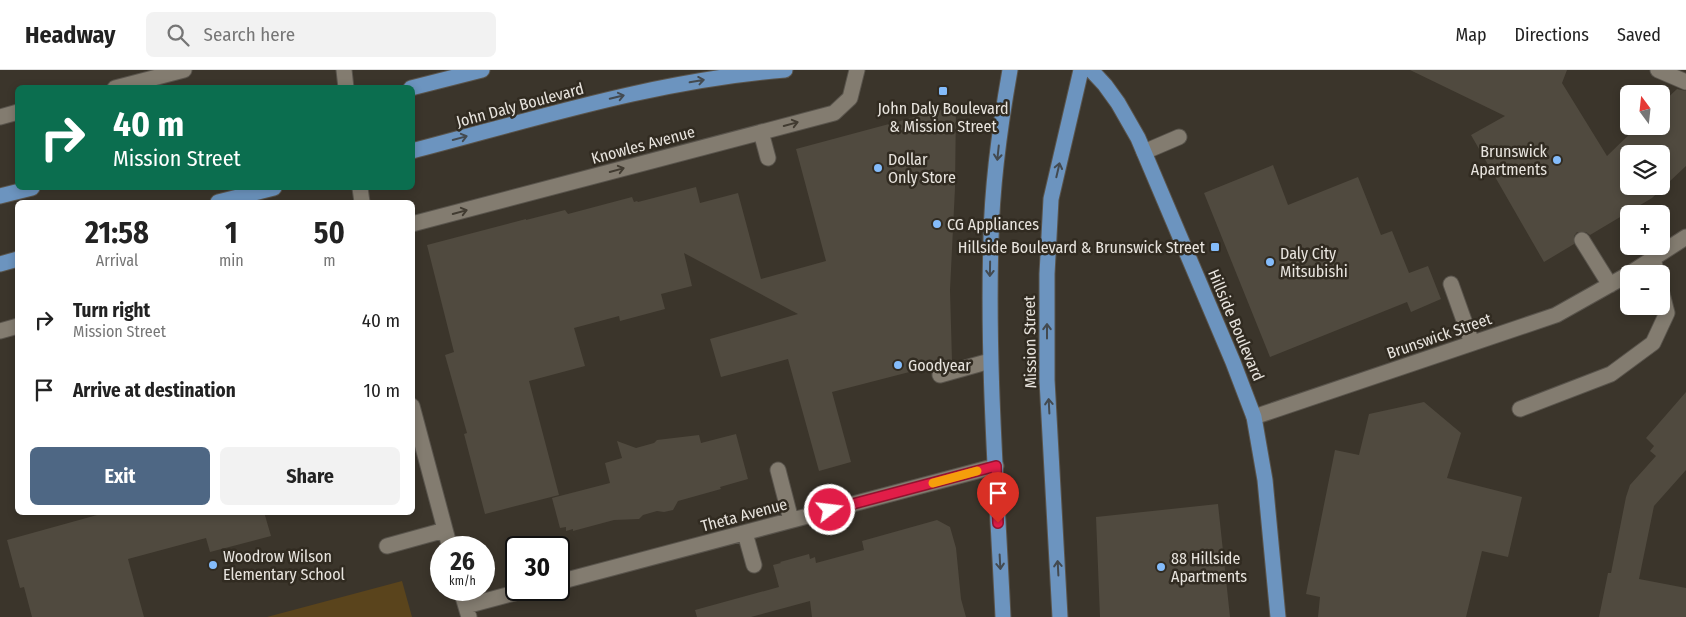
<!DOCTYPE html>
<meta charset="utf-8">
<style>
:root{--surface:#fff;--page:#f2f2f2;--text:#222;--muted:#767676;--line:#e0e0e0;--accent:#4e6784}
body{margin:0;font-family:"Fira Sans Condensed",sans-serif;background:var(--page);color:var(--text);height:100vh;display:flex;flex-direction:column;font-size:19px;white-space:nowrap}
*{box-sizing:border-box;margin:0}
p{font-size:16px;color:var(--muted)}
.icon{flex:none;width:28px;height:28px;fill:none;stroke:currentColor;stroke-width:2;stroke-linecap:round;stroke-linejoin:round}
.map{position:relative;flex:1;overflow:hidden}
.drawer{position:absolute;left:15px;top:130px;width:400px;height:315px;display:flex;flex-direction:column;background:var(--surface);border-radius:8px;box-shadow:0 2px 8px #0003}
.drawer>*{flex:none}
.banner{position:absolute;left:15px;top:15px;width:400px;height:105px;border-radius:8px;box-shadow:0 2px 8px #0003;background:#0b6e4f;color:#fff;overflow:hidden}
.needle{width:32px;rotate:345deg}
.controls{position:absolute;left:1620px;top:15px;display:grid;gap:10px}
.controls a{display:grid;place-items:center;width:50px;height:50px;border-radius:8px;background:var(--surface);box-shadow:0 2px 8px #0003;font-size:25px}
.speed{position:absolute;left:430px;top:466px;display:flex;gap:10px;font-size:25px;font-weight:700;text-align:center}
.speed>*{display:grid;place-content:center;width:65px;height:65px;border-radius:50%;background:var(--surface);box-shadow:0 2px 8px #0003;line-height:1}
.speed small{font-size:12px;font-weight:400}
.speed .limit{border:2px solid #111;border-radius:8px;background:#fff;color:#111}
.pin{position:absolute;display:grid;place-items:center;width:42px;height:42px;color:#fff;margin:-51px -21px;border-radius:50% 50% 50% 0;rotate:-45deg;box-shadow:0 0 5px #0007}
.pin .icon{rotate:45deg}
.me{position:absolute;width:55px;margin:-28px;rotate:75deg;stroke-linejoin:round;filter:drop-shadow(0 0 4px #0008)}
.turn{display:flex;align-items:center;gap:18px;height:105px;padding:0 15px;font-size:22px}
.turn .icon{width:65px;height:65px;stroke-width:2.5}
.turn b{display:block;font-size:35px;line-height:42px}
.eta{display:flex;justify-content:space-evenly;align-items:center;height:85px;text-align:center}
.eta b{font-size:30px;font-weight:700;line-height:35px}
.cta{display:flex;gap:10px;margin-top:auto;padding:10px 15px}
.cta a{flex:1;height:58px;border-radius:8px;background:var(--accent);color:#fff;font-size:20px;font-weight:700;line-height:58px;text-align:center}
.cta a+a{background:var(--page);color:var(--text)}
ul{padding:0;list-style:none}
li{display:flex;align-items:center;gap:15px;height:70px;padding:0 15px}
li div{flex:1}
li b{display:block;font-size:19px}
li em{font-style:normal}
header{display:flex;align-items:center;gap:30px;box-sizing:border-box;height:70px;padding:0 25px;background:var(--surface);border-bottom:1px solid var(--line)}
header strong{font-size:24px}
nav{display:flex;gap:28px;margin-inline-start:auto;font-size:18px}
.search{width:350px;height:45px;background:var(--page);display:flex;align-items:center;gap:12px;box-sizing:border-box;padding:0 18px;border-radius:8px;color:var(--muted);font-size:19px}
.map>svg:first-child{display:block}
.green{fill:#5a441c}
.building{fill:#504a3f;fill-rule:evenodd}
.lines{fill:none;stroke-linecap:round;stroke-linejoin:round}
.minor-casing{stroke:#59544c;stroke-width:17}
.major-casing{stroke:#59544c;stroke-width:17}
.minor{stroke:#837c70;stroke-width:15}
.major{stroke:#6c94bf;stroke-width:15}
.oneway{stroke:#434a50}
.oneway2{stroke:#413b31}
.route-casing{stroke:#92132f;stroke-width:12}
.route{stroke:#e11d48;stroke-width:9}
.slow{stroke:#f59e0b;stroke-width:9}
.poi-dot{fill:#84bcfb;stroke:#312b21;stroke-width:2}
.labels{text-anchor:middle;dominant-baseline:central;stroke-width:5;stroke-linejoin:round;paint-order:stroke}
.street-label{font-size:16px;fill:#e8e4de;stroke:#312b21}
.poi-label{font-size:16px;fill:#e8e4de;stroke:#312b21;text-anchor:start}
</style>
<header>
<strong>Headway</strong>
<div class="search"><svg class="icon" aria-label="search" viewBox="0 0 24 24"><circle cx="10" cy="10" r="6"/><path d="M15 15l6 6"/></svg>Search here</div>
<nav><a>Map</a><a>Directions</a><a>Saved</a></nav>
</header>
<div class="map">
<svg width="1686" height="547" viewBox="0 0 1686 547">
<rect width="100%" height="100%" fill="#3b352b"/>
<path class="green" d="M 402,511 L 412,547 L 267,547 Z"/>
<path class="building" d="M 1410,0 L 1567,0 L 1562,13 L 1607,86 L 1638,56 L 1661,56 L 1661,34 L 1677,19 L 1686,21 L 1686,96 L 1652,128 L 1590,165 L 1586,162 L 1577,162 L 1574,166 L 1574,174 L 1544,192 L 1471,65 L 1505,46 ZM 1629,84 L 1661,84 L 1661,116 L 1629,116 Z
M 956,36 L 955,118 L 950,220 L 952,291 L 832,322 L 851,392 L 819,401 L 788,289 L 721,307 L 710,269 L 798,244 L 684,183 L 692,216 L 661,224 L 665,239 L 620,251 L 619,246 L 574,258 L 585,296 L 529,311 L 559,425 L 485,444 L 464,364 L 467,363 L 445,285 L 454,282 L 427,175 L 526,149 L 526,150 L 565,140 L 568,144 L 632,127 L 634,132 L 637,131 L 638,132 L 696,117 L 700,133 L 738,123 L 761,209 L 826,191 L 796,79 Z
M 1273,95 L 1288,135 L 1358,107 L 1381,165 L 1392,161 L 1409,203 L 1428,196 L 1441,229 L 1411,242 L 1407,232 L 1270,287 L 1204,123 Z
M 1686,322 L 1686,400 L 1654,436 L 1639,509 L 1686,518 L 1686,547 L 1599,547 L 1608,503 L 1611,503 L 1626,427 L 1630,415 L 1656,386 L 1650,381 L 1654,376 L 1646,368 Z
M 1424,332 L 1461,363 L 1447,408 L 1522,427 L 1508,487 L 1482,481 L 1466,547 L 1318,547 L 1320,527 L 1306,524 L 1335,380 L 1359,385 L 1369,344 Z
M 736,364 L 748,409 L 720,417 L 721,419 L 678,431 L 673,440 L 664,442 L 657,441 L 643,445 L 639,449 L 614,450 L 573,461 L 573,459 L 566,461 L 566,457 L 560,458 L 552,428 L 610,413 L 605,393 L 622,388 L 617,371 L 636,378 L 654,373 L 657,370 L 699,365 L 701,373 Z
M 1218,434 L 1230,547 L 1100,547 L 1096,447 Z
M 108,442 L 264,442 L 271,466 L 210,482 L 206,468 L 128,489 L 144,547 L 32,547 L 24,517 L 20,518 L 7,470 Z
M 937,450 L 950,457 L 956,478 L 961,529 L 966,547 L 812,547 L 810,531 L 751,547 L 697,547 L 695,540 L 779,517 L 773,495 L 781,493 L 780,492 L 809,484 L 810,489 L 815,487 L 816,493 L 864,480 L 862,471 Z"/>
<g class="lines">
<g class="minor-casing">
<path id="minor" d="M 344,0 L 346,18
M 1658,0 L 1686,12
M 115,18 L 184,0
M 0,47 L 18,42
M 761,62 L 768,88
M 1144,82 L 1179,67
M 360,118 L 362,132
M 412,154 L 834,43 L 850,28 L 857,0
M 1582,170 L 1610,215
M 1653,188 L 1657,204
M 1629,204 L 1686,167
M 1451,214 L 1472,273
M 0,261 L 18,256
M 940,305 L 990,291
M 412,336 L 450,478
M 1520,339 L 1611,304 L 1653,273 L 1667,243 L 1661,220
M 1254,347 L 1556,245 L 1629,204
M 778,400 L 791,450
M 745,463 L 754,495
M 387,476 L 445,460
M 559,512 L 996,396
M 461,520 L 469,547
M 466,536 L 526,520"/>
</g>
<g class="major-casing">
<path id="major" d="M 1091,0 L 1105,15 L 1118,33 L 1138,68 L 1233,292 L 1254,347 L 1265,410 L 1278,547
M 411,18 L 482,0
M 412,81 C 535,49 657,10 785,0
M 0,126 L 32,118
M 218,132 L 274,118
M 0,194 L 18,189
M 1003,547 C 997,421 987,295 991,169 C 992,112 1000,56 1010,0
M 1060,547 L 1047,310 L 1047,204 L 1051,129 L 1081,0"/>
</g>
<use href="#minor" class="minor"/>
<use href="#major" class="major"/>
</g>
<defs><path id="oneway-shaft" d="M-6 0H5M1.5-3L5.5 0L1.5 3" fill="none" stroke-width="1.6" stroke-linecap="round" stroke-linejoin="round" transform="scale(1.25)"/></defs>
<g class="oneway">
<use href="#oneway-shaft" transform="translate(697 11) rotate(-10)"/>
<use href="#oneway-shaft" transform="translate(617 27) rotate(-14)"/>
<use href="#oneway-shaft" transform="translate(460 68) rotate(-15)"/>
<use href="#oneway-shaft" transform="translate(998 83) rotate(96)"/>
<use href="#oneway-shaft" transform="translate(1058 100) rotate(-77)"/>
<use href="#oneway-shaft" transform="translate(990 199) rotate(91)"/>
<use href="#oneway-shaft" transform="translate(1047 261) rotate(-90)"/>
<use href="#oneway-shaft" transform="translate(1049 336) rotate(-93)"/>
<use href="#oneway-shaft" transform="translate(1000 492) rotate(87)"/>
<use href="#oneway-shaft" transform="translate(1058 498) rotate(-93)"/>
</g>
<g class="oneway2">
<use href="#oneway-shaft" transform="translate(791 54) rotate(-15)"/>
<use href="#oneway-shaft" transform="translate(617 100) rotate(-15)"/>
<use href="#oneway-shaft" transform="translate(460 142) rotate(-15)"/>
</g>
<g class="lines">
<g class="route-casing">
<path id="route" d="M 830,440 L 996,396 L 998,453"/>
</g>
<use href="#route" class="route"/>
<path class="slow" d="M 933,413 L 977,401"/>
</g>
<g class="poi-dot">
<rect x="938" y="16" width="10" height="10" rx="2.5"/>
<circle cx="1557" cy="90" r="5"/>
<circle cx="878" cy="98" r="5"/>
<circle cx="937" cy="154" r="5"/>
<rect x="1210" y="172" width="10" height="10" rx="2.5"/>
<circle cx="1270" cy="192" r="5"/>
<circle cx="898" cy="295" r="5"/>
<circle cx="213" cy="495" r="5"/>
<circle cx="1161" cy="497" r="5"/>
</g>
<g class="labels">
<g class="street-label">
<text transform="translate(520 35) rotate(-15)">John Daly Boulevard</text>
<text transform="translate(643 75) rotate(-15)">Knowles Avenue</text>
<text transform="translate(1236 255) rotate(67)">Hillside Boulevard</text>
<text transform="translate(1439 266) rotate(-19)">Brunswick Street</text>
<text transform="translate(1030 272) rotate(-91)">Mission Street</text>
<text transform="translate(744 445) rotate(-15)">Theta Avenue</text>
</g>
<g class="poi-label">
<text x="943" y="38" text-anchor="middle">John Daly Boulevard<tspan x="943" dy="18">&amp; Mission Street</tspan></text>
<text x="1547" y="81" text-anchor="end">Brunswick<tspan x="1547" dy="18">Apartments</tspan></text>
<text x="888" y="89">Dollar<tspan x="888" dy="18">Only Store</tspan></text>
<text x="947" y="154">CG Appliances</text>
<text x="1205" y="177" text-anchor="end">Hillside Boulevard &amp; Brunswick Street</text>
<text x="1280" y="183">Daly City<tspan x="1280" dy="18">Mitsubishi</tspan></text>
<text x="908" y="295">Goodyear</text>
<text x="223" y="486">Woodrow Wilson<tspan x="223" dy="18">Elementary School</tspan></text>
<text x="1171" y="488">88 Hillside<tspan x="1171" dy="18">Apartments</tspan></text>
</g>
</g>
</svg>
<div class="controls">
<a><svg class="needle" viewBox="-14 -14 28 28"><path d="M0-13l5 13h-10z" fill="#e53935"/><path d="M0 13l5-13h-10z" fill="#767676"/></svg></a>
<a><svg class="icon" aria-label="layers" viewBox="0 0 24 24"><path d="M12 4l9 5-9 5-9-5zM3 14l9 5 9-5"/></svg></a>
<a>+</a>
<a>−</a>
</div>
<div class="speed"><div>26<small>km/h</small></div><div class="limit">30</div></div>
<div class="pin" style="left:998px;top:453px;background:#d93025"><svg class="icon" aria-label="arrive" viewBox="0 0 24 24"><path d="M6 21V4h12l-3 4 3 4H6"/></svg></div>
<svg class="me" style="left:830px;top:440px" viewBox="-20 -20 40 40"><circle r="17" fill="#e11d48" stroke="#fff" stroke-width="3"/><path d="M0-11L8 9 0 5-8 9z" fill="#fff"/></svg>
<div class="banner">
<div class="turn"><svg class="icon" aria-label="right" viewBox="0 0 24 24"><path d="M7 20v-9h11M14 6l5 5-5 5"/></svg><div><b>40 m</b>Mission Street</div></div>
</div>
<section class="drawer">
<div class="eta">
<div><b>21:58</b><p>Arrival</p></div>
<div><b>1</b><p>min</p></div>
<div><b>50</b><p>m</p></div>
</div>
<ul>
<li><svg class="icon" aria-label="right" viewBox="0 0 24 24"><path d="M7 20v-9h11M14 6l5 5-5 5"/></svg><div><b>Turn right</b><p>Mission Street</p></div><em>40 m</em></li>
<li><svg class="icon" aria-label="arrive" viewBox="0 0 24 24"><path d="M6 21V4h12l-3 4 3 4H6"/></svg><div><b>Arrive at destination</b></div><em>10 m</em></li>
</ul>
<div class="cta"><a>Exit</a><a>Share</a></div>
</section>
</div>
